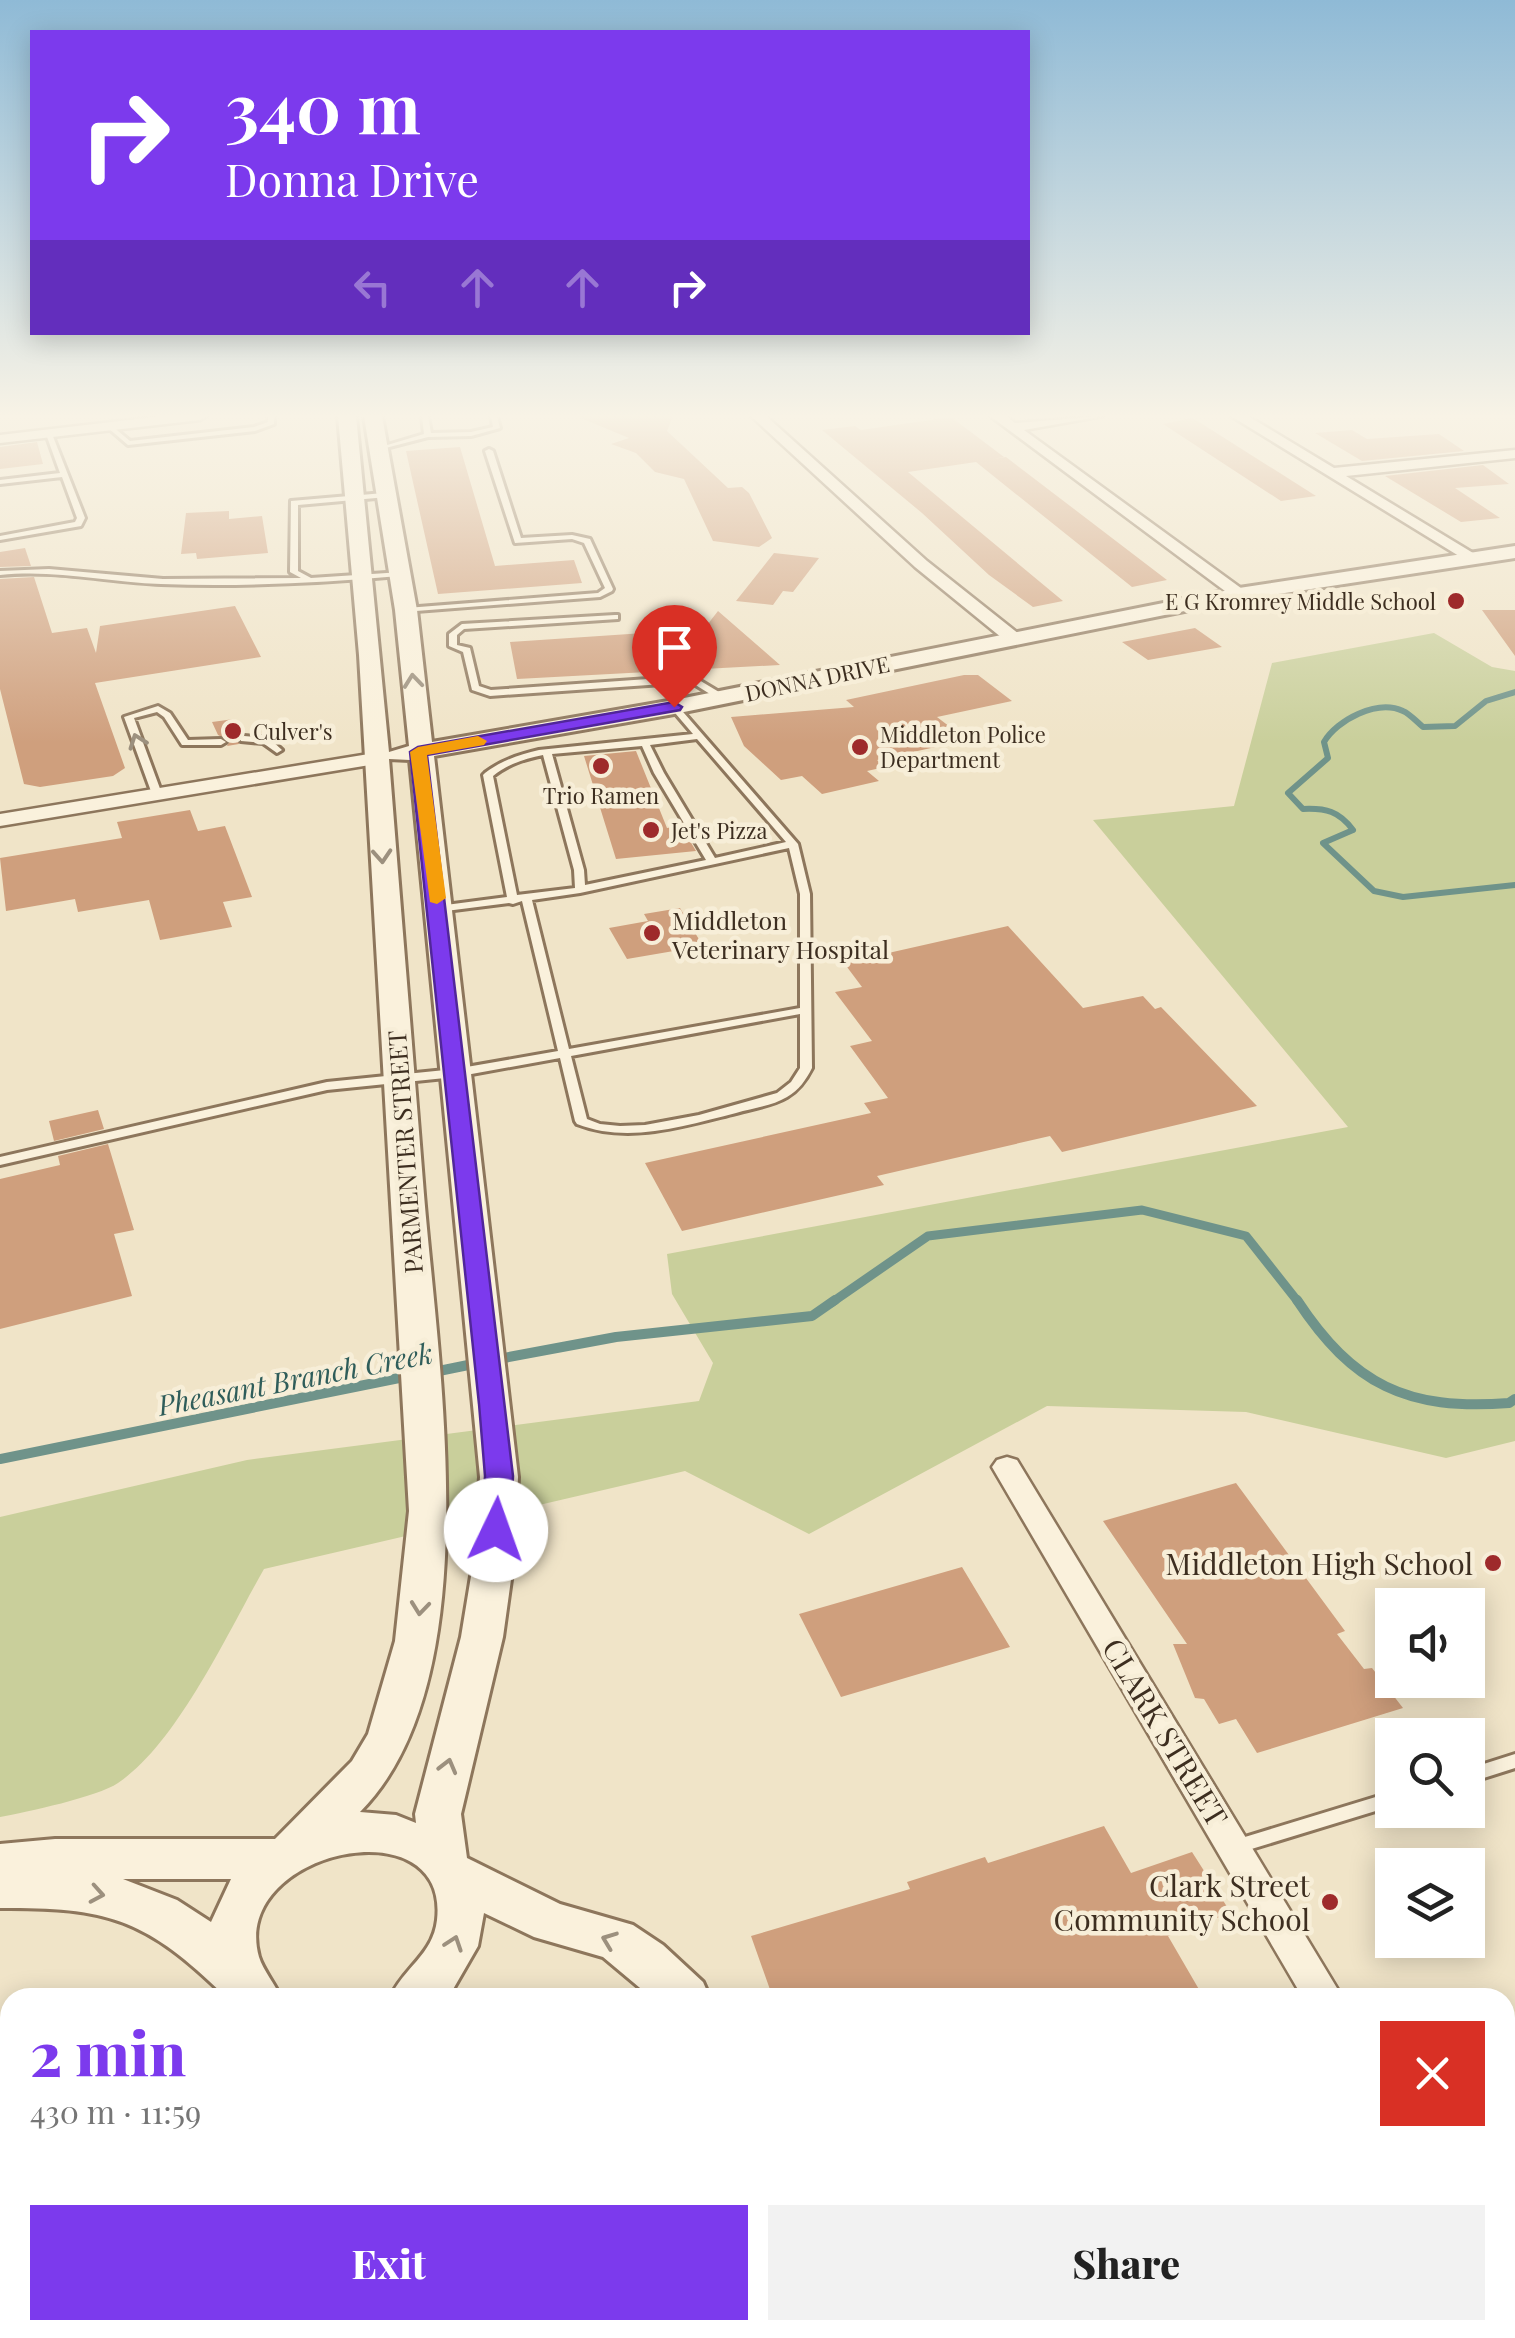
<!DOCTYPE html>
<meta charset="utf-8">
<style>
:root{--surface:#fff;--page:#f2f2f2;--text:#222;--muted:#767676;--accent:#7c3aed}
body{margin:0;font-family:"Playfair Display",serif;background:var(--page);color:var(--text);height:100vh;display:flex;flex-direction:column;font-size:38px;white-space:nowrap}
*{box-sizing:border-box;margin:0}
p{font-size:32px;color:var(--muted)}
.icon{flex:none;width:55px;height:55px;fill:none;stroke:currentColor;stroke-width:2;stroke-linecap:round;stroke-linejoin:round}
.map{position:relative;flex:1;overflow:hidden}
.sheet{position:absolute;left:0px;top:1988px;width:1515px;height:352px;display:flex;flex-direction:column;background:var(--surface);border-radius:30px 30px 0 0;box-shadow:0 5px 25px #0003}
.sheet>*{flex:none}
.top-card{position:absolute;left:30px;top:30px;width:1000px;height:305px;border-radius:0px;box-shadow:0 5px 25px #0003;background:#7c3aed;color:#fff;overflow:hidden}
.fabs{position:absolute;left:1375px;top:1588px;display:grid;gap:20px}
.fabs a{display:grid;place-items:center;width:110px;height:110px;border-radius:0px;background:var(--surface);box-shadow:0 5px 25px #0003;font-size:50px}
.pin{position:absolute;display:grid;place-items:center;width:85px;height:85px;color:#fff;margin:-102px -42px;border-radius:50% 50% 50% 0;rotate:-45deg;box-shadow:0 0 10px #0007}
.pin .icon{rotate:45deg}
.me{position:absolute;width:110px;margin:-55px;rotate:3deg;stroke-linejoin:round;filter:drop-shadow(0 0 8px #0008)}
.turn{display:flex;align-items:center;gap:35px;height:210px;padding:0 30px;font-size:45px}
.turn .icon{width:130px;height:130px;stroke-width:2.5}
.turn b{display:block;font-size:70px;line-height:85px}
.lanes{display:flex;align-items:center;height:95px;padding:0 30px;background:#0003;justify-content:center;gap:50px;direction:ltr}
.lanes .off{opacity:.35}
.round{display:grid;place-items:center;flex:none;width:105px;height:105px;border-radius:0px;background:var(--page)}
.overview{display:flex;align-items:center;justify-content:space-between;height:170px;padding:0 30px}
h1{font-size:60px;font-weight:800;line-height:75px;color:var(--accent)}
.action{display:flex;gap:20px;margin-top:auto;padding:20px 30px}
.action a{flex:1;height:115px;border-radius:0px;background:var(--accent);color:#fff;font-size:40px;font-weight:800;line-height:115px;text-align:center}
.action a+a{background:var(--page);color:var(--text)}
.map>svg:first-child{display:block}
.green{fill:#c9cf9b}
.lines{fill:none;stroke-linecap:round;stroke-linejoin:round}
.stream-far2{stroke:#6f938a;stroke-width:6}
.stream-far1{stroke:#6f938a;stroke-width:9}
.stream{stroke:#6f938a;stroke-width:10}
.building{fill:#cf9f7d}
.service-casing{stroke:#8d765c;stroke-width:6}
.minor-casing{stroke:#8d765c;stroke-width:5}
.tertiary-casing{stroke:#8d765c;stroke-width:6}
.motorway-casing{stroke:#5b4430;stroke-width:4}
.service{fill:#faf1dc;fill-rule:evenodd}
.minor{fill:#faf1dc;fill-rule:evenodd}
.tertiary{fill:#faf1dc;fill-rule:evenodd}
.motorway{fill:#e0a458;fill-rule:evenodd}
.oneway{stroke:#9c907e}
.route{fill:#7c3aed;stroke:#51269a;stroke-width:2.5}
.slow{fill:#f59e0b}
.poi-dot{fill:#9e2a2b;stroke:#f7eed8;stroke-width:4}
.labels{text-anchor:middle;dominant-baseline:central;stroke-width:9;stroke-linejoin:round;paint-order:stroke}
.far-poi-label{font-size:22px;fill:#3d2e20;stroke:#f7eed8;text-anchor:start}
.far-street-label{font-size:22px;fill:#3d2e20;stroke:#f7eed8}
.poi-label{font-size:25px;fill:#3d2e20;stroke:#f7eed8;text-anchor:start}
.street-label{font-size:25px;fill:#3d2e20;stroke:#f7eed8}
.water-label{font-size:28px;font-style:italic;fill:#2f5d5a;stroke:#f7eed8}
.near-poi-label{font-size:30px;fill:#3d2e20;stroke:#f7eed8;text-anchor:end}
.near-street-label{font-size:30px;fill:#3d2e20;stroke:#f7eed8}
</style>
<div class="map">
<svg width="1515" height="2338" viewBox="0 0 1515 2338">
<rect width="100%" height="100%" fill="#f0e4c8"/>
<path class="green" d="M 1434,633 L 1492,667 L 1515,671 L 1515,1441 L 1446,1458 L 1246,1412 L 1047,1406 L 809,1534 L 685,1471 L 264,1569 C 228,1632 177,1744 118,1783 C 97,1797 27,1812 0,1817 L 0,1517 L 247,1460 L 699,1401 L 713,1363 L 672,1294 L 667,1254 L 1348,1127 L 1093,820 L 1234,806 L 1272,663 Z"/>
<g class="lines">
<path class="stream-far2" d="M 1515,692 L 1486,701 L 1455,726 L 1423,727 C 1417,722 1410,714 1403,711 C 1377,699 1337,720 1324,742 L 1328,758 L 1288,793 L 1303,809 C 1326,808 1339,811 1353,830 L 1323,843 L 1374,891 L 1403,897 L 1515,885"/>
<path class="stream-far1" d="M 831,1303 L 928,1236 L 1142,1210 L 1246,1236 L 1299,1303"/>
<path class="stream" d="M 1297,1300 C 1353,1385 1407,1411 1509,1403 L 1515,1399
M 493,1360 L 616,1337 L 812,1316 L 835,1300
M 429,1373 L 478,1363
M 0,1459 L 409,1376"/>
</g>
<path class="building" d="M 576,416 L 673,416 L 667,431 L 728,488 L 742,487 L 749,493 L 772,538 L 759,547 L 713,541 L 684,479 L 655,472 L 636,453 L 611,444 L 629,438 Z
M 951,417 L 1004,457 L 993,459 L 1006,457 L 1167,580 L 1132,587 L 976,462 L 908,472 L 1063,601 L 1033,607 L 989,575 L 922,513 L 822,430 L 855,426 L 861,430 Z
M 1192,418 L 1196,420 L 1316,496 L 1281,501 L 1163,424 Z
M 1352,430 L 1367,439 L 1439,434 L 1464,451 L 1362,461 L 1315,433 Z
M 37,442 L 43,464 L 0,469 L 0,447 Z
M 460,447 L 495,566 L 574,560 L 582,583 L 438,594 L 406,451 Z
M 1483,465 L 1509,484 L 1455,488 L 1500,518 L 1461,522 L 1385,476 Z
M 229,511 L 229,519 L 262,516 L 268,553 L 197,559 L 196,553 L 181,554 L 186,513 Z
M 25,548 L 31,566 L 0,567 L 0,552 Z
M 774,553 L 819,558 L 793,592 L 783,591 L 773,605 L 736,601 Z
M 34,577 L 52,633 L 87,628 L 96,653 L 100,626 L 235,606 L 261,657 L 95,683 L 125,768 L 113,776 L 40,787 L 24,784 L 0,689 L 0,579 Z
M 1482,610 L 1515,610 L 1515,656 Z
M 718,611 L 780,665 L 517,679 L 510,642 L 704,629 Z
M 1195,628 L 1222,647 L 1148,660 L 1122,642 Z
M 964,675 L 978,675 L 1012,701 L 937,717 L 967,740 L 877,760 L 885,767 L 867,771 L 879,781 L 822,794 L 802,776 L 781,780 L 744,746 L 731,717 L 854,707 L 846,700 Z
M 234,719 L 241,733 L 239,744 L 227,746 L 230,741 L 218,735 L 212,722 Z
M 636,751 L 667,828 L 681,826 L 696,851 L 616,859 L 584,756 Z
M 190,810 L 198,831 L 225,826 L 252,897 L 223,902 L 232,927 L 160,940 L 149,900 L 78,912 L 75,899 L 6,911 L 0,858 L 122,838 L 117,822 Z
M 680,908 L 703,946 L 627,959 L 609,928 L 648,921 L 644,914 Z
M 1008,926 L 1083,1008 L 1143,996 L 1155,1009 L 1161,1007 L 1257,1106 L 1062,1152 L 1050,1136 L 877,1176 L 884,1185 L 682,1231 L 645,1163 L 871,1113 L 864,1103 L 888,1098 L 850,1046 L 872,1041 L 835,992 L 862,987 L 844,963 Z
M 98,1110 L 104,1129 L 54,1141 L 49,1121 Z
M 108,1144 L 134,1230 L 114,1234 L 132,1296 L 0,1329 L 0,1179 L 60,1165 L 58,1156 Z
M 1236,1483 L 1345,1631 L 1337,1634 L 1364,1669 L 1372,1668 L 1403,1708 L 1257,1753 L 1236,1719 L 1219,1724 L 1204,1699 L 1195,1698 L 1173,1644 L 1187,1644 L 1103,1521 Z
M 962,1567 L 1010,1647 L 841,1697 L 799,1614 Z
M 1104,1826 L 1131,1873 L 1192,1852 L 1231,1913 L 1168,1936 L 1204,1998 L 773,1998 L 751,1936 L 910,1889 L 907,1882 L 985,1857 L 988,1863 Z"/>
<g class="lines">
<g class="service-casing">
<path id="service" d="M 268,416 L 274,416 L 274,424 L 255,431 L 128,445 L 107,427 L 112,426 L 130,441 L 254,427 L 268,422 Z
M 422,416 L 428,416 L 431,433 L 471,432 L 493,427 L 491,416 L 497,416 L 500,428 L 471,436 L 428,437 L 374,451 L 374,449 L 424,434 Z
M 49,432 L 52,434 L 85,518 L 81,526 L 0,540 L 0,536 L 75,522 L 77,518 L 62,477 L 0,484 L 0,480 L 60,473 L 46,434 Z
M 489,449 L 493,451 L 521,538 L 572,535 L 590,539 L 613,589 L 612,591 L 600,597 L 403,612 L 402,610 L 406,608 L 598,593 L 605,588 L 584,543 L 572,539 L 515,543 L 485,451 Z
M 384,493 L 387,493 L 387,497 L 298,505 L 298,571 L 311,578 L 402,572 L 403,574 L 399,576 C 320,583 240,587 161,584 C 107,582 54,569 0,575 L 0,571 L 49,569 L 163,579 L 301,578 L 290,572 L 291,501 Z
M 615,615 L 618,615 L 618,619 L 464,629 L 457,635 L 457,645 L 470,648 L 479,686 L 491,690 L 677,677 L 699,680 L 724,695 L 724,699 L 718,699 L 694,684 L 677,683 L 490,696 L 472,690 L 463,652 L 449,646 L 449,634 L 462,624 Z
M 674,704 L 677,705 L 798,844 L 810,894 L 812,1068 C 806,1080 799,1090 787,1097 C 772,1106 753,1108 736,1113 C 684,1126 628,1144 577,1124 L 575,1121 L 560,1058 L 455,1077 L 327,1090 L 0,1165 L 0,1157 L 327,1082 L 455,1069 L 558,1051 L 522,901 L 513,904 L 509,903 L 438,912 L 433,909 L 438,906 L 507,897 L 483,775 L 485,773 C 502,760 519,755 539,750 L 693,734 L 670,707 ZM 697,739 L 786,842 L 715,858 L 664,773 L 650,745 ZM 642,746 L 654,773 L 706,860 L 585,885 L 584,870 L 552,754 ZM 543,755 L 574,870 L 575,888 L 517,895 L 493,776 C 508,764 524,759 543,755 ZM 789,848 L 800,894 L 800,1008 L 569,1049 L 532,900 L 580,893 ZM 800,1014 L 800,1068 L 791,1082 L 777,1093 L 699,1115 L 645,1125 L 620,1126 L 600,1124 L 587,1119 L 571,1056 Z
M 158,706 L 170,713 L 188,740 L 221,739 L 226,742 L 221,745 L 182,745 L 164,717 L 157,712 L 134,718 L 162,794 L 157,797 L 152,794 L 124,717 Z
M 244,736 L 269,738 L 282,750 L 277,753 L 263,743 L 241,741 L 241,737 Z
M 1515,1754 L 1515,1768 L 1468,1783 L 1468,1769 Z
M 1392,1792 L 1392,1806 L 1235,1854 L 1229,1852 L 1226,1847 L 1229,1842 L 1235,1840 Z"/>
</g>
<g class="minor-casing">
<path id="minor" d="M 163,416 L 207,416 L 200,420 L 0,443 L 0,435 Z
M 751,416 L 766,416 L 927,561 L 1019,634 L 1019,642 L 1007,642 L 915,567 Z
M 990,416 L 1006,416 L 1015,423 L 1103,416 L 1024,430 L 1245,591 L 1245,597 L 1233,597 Z
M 1231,416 L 1248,416 L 1334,468 L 1515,450 L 1515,458 L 1346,476 L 1478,556 L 1480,559 L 1472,564 Z
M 375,753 L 382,755 L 382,763 L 0,826 L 0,814 Z
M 1007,1457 L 1017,1460 L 1343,1998 L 1303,1998 L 992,1467 L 997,1460 Z
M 1505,2273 L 1515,2277 L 1515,2332 L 1505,2328 Z
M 1414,2330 L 1472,2330 L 1469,2338 L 1411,2338 Z"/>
</g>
<g class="tertiary-casing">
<path id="tertiary" d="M 338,416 L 356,416 L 389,752 L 409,746 L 395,610 L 364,416 L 382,416 L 417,610 L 432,742 L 674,700 L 1239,588 L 1515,546 L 1515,558 L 1239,600 L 674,714 L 434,756 L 518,1477 L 514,1558 L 503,1637 L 461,1814 L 467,1858 L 560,1904 L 633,1925 L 663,1945 L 703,1982 L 710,1998 L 652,1998 L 603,1957 L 534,1937 L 484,1913 L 478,1946 L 448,1998 L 390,1998 C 403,1968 433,1955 437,1920 C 450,1803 229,1851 259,1957 C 263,1970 275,1984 281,1998 L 224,1995 C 146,1919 108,1907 0,1908 L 0,1844 L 55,1839 L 275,1839 L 352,1761 L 368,1734 L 395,1641 L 409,1511 L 359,655 ZM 389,759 L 410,760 L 480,1477 L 474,1558 L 461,1637 L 415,1814 L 416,1823 L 396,1815 L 360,1812 C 493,1678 436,1356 423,1182 C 412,1041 400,900 389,759 ZM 123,1879 L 231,1879 L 211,1922 L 177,1900 Z
M 774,2330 L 830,2330 L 833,2338 L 777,2338 Z"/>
</g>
<g class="motorway-casing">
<path id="motorway" d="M 111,2330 L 193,2330 L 190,2338 L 108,2338 Z"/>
</g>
<use href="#service" class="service"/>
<use href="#minor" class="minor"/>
<use href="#tertiary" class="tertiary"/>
<use href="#motorway" class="motorway"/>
</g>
<defs><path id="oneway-chevron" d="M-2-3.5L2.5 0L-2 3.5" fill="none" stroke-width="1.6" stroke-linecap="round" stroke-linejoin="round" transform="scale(2.5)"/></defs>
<g class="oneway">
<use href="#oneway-chevron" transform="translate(413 681) rotate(-96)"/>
<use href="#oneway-chevron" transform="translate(137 741) rotate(-110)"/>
<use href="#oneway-chevron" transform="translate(382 856) rotate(86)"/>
<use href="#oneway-chevron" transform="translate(420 1608) rotate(96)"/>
<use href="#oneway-chevron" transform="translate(448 1766) rotate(-75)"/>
<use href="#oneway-chevron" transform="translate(97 1894) rotate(10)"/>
<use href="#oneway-chevron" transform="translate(609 1940) rotate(-159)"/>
<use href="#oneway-chevron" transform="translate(454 1943) rotate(-71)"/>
</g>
<linearGradient id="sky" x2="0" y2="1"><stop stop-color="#8fbad6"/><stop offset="0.56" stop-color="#f8f3e6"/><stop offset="1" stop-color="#f8f3e6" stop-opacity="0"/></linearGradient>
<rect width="1515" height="743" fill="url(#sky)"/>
<path class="route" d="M 674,702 L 682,707 L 680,710 L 427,755 L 513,1476 L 510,1530 L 506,1538 L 486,1538 L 482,1530 L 485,1476 L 479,1404 L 410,752 L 418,747 Z"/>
<path class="slow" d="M 478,736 L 487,741 L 484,745 L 427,755 L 446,898 L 437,904 L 430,902 L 410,752 L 418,747 Z"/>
<g class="poi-dot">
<circle cx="1456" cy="601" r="10"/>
<circle cx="233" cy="731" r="10"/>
<circle cx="860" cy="747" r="10"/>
<circle cx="601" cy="766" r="10"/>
<circle cx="651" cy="830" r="10"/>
<circle cx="652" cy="933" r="10"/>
<circle cx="1493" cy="1563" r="10"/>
<circle cx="1330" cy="1902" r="10"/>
</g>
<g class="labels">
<g class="far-poi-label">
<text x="1436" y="601" text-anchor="end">E G Kromrey Middle School</text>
<text x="253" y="731">Culver's</text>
<text x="880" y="734">Middleton Police<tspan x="880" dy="25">Department</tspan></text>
<text x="601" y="795" text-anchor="middle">Trio Ramen</text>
<text x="671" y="830">Jet's Pizza</text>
</g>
<g class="far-street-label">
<text transform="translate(817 678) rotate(-12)">DONNA DRIVE</text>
</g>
<g class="poi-label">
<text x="672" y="919">Middleton<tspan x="672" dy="29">Veterinary Hospital</tspan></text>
</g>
<g class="street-label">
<text transform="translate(404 1152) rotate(-94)">PARMENTER STREET</text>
</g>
<g class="water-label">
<text transform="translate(295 1378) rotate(-11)">Pheasant Branch Creek</text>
</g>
<g class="near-poi-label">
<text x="1473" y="1563">Middleton High School</text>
<text x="1310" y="1885">Clark Street<tspan x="1310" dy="34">Community School</tspan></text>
</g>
<g class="near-street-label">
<text transform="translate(1166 1732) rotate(59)">CLARK STREET</text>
</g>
</g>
</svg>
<div class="fabs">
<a><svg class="icon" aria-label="sound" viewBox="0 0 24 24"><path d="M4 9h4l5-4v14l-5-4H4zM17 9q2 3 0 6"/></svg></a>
<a><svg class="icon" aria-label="search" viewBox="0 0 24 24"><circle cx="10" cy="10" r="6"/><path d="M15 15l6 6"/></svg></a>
<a><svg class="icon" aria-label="layers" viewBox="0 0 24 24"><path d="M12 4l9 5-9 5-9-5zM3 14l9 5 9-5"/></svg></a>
</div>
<div class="pin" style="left:674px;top:707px;background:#d93025"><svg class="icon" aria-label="arrive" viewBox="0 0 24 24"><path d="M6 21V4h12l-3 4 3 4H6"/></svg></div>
<svg class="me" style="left:496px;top:1530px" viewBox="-20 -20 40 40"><circle r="19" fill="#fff"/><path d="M0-13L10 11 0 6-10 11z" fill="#7c3aed"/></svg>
<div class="top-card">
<div class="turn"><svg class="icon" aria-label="right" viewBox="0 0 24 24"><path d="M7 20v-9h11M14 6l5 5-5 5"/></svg><div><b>340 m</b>Donna Drive</div></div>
<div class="lanes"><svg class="icon off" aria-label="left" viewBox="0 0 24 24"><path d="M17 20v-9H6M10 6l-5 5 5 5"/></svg><svg class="icon off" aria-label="ahead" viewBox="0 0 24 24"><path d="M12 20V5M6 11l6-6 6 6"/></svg><svg class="icon off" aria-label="ahead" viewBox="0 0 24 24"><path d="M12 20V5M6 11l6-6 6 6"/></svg><svg class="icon" aria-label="right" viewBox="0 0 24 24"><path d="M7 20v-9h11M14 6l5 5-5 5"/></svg></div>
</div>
<section class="sheet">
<div class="overview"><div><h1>2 min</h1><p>430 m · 11:59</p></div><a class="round" style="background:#d93025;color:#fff"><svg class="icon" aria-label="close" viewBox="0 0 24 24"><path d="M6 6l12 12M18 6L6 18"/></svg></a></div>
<div class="action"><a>Exit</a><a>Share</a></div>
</section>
</div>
